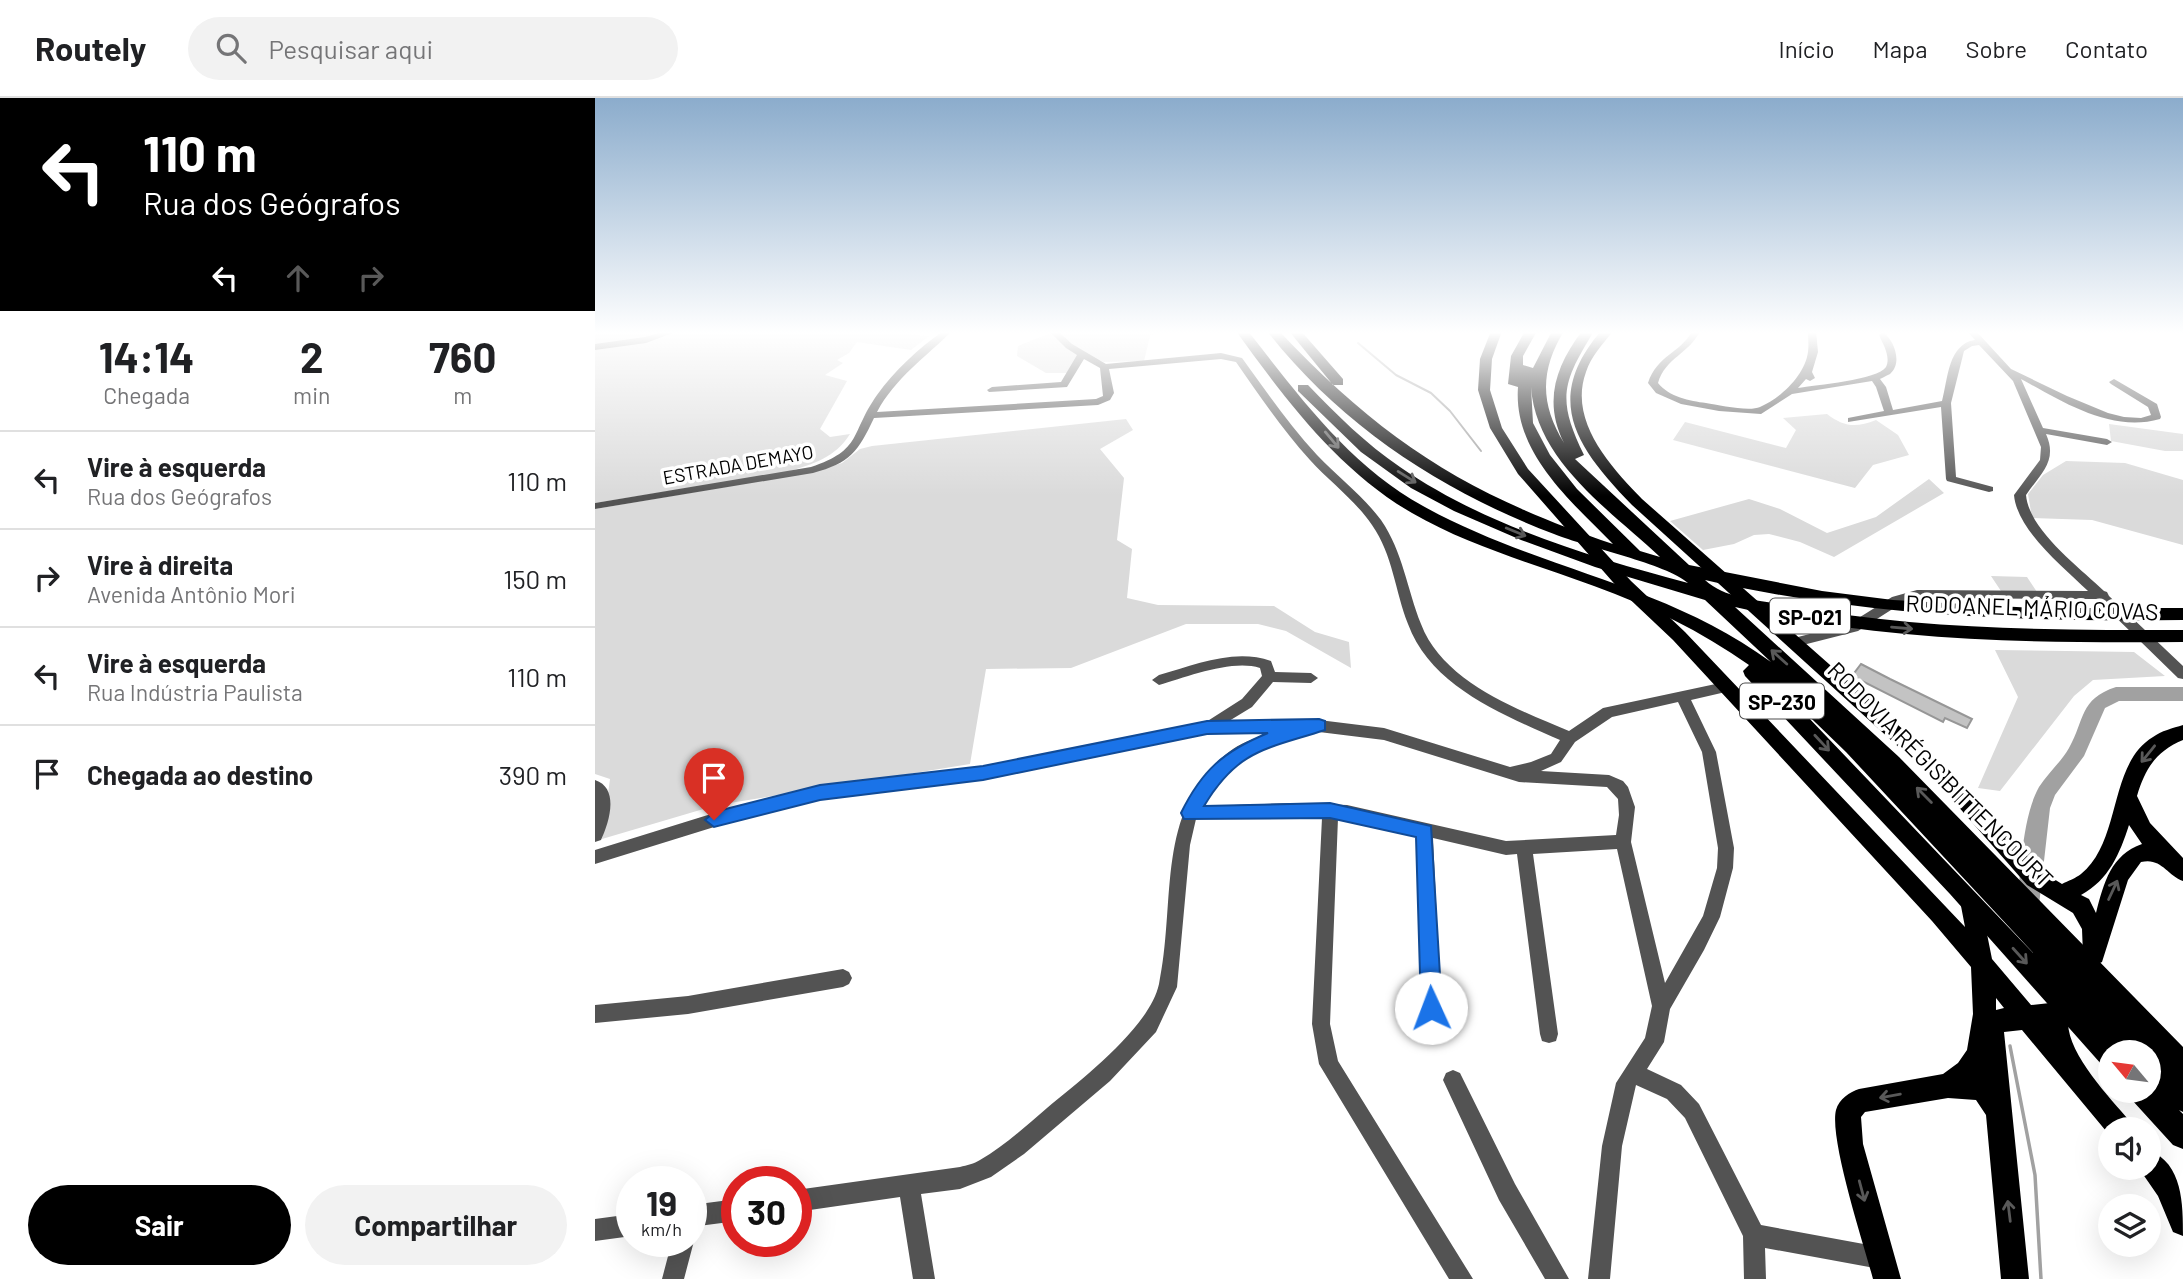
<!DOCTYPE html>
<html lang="pt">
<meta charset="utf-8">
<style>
:root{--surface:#fff;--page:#f2f2f2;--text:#202124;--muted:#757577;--line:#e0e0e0;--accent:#000}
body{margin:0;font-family:Barlow,sans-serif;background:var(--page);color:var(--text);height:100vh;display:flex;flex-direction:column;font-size:26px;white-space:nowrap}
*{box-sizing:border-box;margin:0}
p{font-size:23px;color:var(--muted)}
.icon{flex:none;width:38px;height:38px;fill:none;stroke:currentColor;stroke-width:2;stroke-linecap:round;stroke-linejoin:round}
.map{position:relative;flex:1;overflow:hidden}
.sheet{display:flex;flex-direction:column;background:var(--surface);width:595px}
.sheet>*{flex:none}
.guide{background:#000;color:#fff;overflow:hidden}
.needle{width:46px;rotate:299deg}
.controls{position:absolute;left:1503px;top:942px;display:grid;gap:14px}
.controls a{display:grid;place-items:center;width:63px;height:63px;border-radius:50%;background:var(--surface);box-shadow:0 7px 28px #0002;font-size:35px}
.speed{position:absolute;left:21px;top:1068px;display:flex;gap:14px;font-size:35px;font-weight:700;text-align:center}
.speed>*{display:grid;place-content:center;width:91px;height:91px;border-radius:50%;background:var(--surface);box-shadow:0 7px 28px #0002;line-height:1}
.speed small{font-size:18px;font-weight:400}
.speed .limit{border:10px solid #d22;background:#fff;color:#111}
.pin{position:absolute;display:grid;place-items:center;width:60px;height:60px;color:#fff;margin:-72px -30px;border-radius:50% 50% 50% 0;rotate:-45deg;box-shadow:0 0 7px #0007}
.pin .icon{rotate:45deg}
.me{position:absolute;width:77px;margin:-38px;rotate:358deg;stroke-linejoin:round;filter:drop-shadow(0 0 5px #0008)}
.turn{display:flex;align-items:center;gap:24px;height:147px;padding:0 28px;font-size:32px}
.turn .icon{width:91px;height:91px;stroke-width:2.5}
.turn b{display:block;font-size:49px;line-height:60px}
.lanes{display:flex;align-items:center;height:66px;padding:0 28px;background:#0003;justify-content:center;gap:35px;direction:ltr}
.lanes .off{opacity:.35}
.eta{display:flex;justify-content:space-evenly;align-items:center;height:119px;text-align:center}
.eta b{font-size:42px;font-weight:700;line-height:49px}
.cta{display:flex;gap:14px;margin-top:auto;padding:14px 28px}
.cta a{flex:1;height:80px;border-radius:42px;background:var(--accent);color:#fff;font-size:28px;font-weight:700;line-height:80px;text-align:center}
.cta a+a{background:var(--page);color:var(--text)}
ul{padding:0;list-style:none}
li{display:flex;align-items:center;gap:21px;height:98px;padding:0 28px;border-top:2px solid var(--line)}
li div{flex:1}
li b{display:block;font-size:26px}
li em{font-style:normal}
header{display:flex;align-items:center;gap:42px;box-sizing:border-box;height:98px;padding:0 35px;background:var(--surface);border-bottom:2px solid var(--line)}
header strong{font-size:33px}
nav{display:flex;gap:38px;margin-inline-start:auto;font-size:24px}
.search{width:490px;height:63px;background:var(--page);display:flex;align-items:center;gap:18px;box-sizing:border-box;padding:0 24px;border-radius:38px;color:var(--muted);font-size:26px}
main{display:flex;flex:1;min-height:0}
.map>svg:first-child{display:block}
.green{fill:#dadada}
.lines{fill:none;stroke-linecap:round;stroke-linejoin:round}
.stream-far1{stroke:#a1a1a1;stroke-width:2}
.stream{stroke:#a1a1a1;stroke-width:3.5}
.river{fill:#a1a1a1;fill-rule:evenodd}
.building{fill:#c3c3c3;stroke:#979797;stroke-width:2}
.minor{fill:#535353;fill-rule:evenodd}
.major{fill:#000;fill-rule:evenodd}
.highway{fill:#000;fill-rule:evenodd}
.oneway{stroke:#595959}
.route{fill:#1a73e8;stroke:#114b97;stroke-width:2}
.labels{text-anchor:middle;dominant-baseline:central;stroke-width:7;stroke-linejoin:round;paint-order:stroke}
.far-street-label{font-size:19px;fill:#000;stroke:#fff}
.shield{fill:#fff;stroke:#4c4c4c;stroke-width:2}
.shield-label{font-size:21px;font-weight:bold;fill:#000}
.street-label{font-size:23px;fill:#000;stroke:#fff}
</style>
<header>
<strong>Routely</strong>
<div class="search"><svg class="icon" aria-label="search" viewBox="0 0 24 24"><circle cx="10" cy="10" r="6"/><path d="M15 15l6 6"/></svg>Pesquisar aqui</div>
<nav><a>Início</a><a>Mapa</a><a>Sobre</a><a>Contato</a></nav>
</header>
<main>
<section class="sheet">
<div class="guide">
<div class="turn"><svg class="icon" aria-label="left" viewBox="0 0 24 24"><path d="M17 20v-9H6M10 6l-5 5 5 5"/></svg><div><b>110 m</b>Rua dos Geógrafos</div></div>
<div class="lanes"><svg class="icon" aria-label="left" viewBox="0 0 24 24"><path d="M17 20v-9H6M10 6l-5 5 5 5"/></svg><svg class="icon off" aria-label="ahead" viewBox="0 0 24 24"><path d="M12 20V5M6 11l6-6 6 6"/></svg><svg class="icon off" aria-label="right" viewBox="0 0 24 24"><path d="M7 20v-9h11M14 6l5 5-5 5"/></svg></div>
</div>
<div class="eta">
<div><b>14:14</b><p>Chegada</p></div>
<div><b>2</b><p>min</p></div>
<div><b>760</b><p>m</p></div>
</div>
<ul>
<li><svg class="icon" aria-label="left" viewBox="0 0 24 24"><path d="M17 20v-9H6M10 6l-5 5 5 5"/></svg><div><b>Vire à esquerda</b><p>Rua dos Geógrafos</p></div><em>110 m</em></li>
<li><svg class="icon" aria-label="right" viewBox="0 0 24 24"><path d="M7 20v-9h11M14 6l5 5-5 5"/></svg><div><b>Vire à direita</b><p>Avenida Antônio Mori</p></div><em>150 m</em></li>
<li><svg class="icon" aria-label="left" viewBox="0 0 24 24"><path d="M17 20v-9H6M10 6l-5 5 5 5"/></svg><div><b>Vire à esquerda</b><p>Rua Indústria Paulista</p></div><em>110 m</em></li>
<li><svg class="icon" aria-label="arrive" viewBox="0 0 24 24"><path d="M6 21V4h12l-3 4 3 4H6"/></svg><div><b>Chegada ao destino</b></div><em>390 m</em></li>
</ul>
<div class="cta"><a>Sair</a><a>Compartilhar</a></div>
</section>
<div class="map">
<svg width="1588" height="1181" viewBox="0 0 1588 1181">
<rect width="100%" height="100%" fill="#fff"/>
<path class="green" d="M 0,233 L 270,233 L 334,238 L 316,252 L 262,244 L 254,255 L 242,262 L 248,265 L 230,277 L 252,283 L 225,331 L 235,339 L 255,336 C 240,360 218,366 192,374 L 0,405 Z
M 460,233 L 561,233 L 555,238 L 549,263 L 509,264 L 490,257 L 474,275 L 451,275 L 422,258 L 423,248 Z
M 1232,316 C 1249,329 1261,330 1281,322 L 1303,337 L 1314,357 L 1278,367 L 1260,390 L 1078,342 L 1090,324 L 1191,350 L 1201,332 L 1188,320 Z
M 531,321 L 538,332 L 505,351 L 529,380 L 522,442 L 537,451 L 532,500 L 563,507 L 679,508 L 720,534 L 754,544 L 756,570 L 691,533 L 663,526 L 591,526 L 476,570 L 391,571 L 375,666 L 122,707 L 7,741 L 15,681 L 0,676 L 0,411 L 218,374 L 247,365 L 265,351 L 277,348 Z
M 1514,326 L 1588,336 L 1588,353 L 1570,353 L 1516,343 Z
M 1471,363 L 1530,365 L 1588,382 L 1588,447 L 1497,422 L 1437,420 L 1433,396 L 1448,377 Z
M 1334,381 L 1349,395 L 1239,459 L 1205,444 L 1174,436 L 1159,437 L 1139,446 L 1108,452 L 1075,423 L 1154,401 L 1185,411 L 1232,435 L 1281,419 Z
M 1396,478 L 1432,479 L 1442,494 L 1406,493 Z
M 1400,552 L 1539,554 L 1570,578 L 1498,582 L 1479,598 L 1405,693 L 1383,690 L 1423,599 Z"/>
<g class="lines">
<path class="stream-far1" d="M 763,245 L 801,277 L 836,295 L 855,313 L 886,353"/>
<path class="stream" d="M 1415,948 L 1440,1077 L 1446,1181"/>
<path class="river" d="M 1521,589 L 1588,589 L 1588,603 L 1524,603 L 1510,610 L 1489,658 L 1460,697 L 1455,710 L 1443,816 L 1440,823 L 1432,826 L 1424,823 L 1421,816 C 1426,779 1426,721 1444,689 C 1453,675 1466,664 1474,650 C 1490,622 1484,601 1521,589 Z"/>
</g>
<path class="building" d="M 1266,566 L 1295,581 L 1377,621 L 1372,630 L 1350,620 L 1348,624 L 1257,578 Z"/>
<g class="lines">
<path class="minor" d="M 71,233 L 83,233 L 51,245 L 0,252 L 0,246 L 50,239 Z
M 348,233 L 357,233 C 331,259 300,280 282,314 L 501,301 L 508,298 L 505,270 L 489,261 L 472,289 L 394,294 L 392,292 L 397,289 L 466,284 L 482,257 L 471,250 L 454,233 L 463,233 L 477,246 L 511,266 L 626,255 L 647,260 C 671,293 694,327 722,357 C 743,379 768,398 786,422 C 808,454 812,491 826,526 C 848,584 922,611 974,633 L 1008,610 L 1130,584 L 1135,585 L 1137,589 L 1135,593 L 1096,602 L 1121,654 L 1139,750 L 1138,770 L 1125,819 L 1109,852 L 1075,911 L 1069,944 L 1052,971 L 1086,987 L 1104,1006 L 1166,1127 L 1285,1149 L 1293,1152 L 1296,1160 L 1293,1168 L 1285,1171 L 1170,1150 L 1171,1181 L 1149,1181 L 1148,1138 L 1090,1020 L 1072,1001 L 1041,987 L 1027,1048 L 1015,1181 L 993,1181 L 1007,1048 L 1021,985 L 1050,940 L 1057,908 L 1022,751 L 938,756 L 963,936 L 961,943 L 954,945 L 947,943 L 945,936 L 922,756 L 911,757 L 838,740 L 846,910 L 844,916 L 837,919 L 830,916 L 828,910 L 822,737 L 752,721 L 743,720 L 735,926 L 743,963 L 878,1181 L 854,1181 L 724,966 L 717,926 L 727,720 L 601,721 L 595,747 L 582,889 L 561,934 L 515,983 L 429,1056 L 396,1079 L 365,1091 L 326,1096 L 340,1181 L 318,1181 L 305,1099 L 201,1114 L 201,1092 L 365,1069 C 372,1067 379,1066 385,1062 C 409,1048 431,1028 452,1010 C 486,982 555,929 564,886 C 582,802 558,709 638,651 C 649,643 665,639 677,634 L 612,635 L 388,681 L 225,701 L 145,721 L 0,766 L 0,752 L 145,707 L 225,689 L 388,669 L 611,624 L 647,601 L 667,578 L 665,570 C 637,561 592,579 564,587 L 557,582 L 564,577 C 600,567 639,550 676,563 L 680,574 L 716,575 L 723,580 L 716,585 L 678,584 L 657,609 L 634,623 L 702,622 L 708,626 L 724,622 L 789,630 L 915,669 L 936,664 L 956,656 L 965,642 C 909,617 836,589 813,526 C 800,493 798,457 777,427 C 760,402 735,384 715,362 C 687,331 664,297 641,264 L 626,261 L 514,271 L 519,295 L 515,302 L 503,307 L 279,320 C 263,354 255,365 218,375 L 0,411 L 0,405 L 216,369 C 268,352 255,335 282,297 C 300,272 323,251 348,233 ZM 1083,604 L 1107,654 L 1123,750 L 1122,770 L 1108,818 L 1070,885 L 1036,744 L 1040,709 L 1033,689 L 1028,683 L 1014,677 L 946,673 L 966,664 L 980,644 L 1017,619 ZM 724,634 L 789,642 L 924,684 L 1012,689 L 1023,701 L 1024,717 L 1021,737 L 911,743 L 752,707 L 697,705 L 608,708 C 639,655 667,647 724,634 Z
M 1097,233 L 1105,233 C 1095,255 1070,260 1063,285 C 1074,299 1095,303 1111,305 C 1124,307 1154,314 1165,309 C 1186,300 1210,277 1213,254 C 1214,247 1213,239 1213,233 L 1221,233 L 1223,254 L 1217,274 L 1220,280 L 1215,283 L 1211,281 L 1203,290 C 1220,287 1283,282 1291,269 C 1296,259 1288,246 1284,237 L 1288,234 C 1299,242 1308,265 1295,276 C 1295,276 1285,281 1285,281 L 1291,289 L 1298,312 L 1347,303 C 1353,281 1353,246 1380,242 L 1372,233 L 1381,233 L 1416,271 L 1472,298 L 1513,315 L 1529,319 L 1546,320 L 1556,317 L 1553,309 L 1516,286 L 1514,284 L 1519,281 L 1562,306 L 1566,319 L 1565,321 C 1516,335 1468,304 1426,281 L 1448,330 L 1512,341 L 1517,344 L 1512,347 L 1451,336 C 1463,363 1446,375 1431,397 C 1434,432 1484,469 1509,493 L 1512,494 L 1514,498 L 1588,568 L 1588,581 L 1583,580 L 1502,501 L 1322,500 L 1307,505 L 1263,533 L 1200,549 L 1195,547 L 1193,544 L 1195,541 L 1254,526 L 1297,499 L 1322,492 L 1493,493 C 1468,469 1422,432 1419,397 L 1445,362 L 1446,349 L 1418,283 L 1384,247 L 1377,248 L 1369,253 L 1356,305 L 1361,379 L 1398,389 L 1398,393 L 1394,394 L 1352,383 L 1351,381 L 1346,309 L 1253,324 L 1253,320 L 1289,313 L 1281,289 L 1277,283 L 1197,296 L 1166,316 L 1124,313 L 1086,306 L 1061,295 L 1053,285 C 1062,257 1086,255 1097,233 Z
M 0,682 C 25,690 14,725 6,742 L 0,744 Z
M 248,871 L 254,874 L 257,880 L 254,886 L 248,889 L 93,916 L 0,925 L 0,907 L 93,898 Z
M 858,972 L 865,975 L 920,1086 L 974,1181 L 950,1181 L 904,1102 L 848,982 L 851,975 Z
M 142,1101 L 142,1123 L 96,1129 L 96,1107 Z
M 37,1116 L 37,1138 L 0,1143 L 0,1121 Z
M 96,1136 L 99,1143 L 89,1181 L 67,1181 L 77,1143 L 96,1143 Z"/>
<path class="major" d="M 896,233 L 907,233 L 897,261 L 895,292 L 907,330 L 933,371 L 1036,483 L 1090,534 L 1370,829 L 1366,808 L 1369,801 L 1377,798 L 1385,801 L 1397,861 L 1436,907 L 1455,905 L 1465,890 L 1473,887 L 1481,890 L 1485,898 C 1482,904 1476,911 1474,918 C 1466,949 1515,1000 1534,1022 L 1538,1031 L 1516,1031 L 1516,1039 L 1427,932 L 1409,934 L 1434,1181 L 1406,1181 L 1391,1017 L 1381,1002 L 1353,1000 L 1270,1014 L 1266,1019 L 1268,1046 L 1306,1181 L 1278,1181 C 1269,1147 1234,1041 1241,1012 C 1244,1001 1255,994 1264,991 L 1348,976 L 1363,965 L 1372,952 L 1378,916 L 1376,869 L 1337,823 L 1078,542 L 1024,491 L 923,376 L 895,330 L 883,292 L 885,261 ZM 1401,900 L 1409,910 L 1401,912 Z
M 1006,233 L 1018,233 C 1008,246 996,258 991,274 C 973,323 1016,369 1047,401 L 1354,672 L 1446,773 L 1467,786 C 1473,783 1481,780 1486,776 C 1527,743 1513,666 1558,639 C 1566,633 1578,630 1588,627 L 1588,642 C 1561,653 1550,671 1542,698 L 1555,725 L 1588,760 L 1588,783 C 1572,777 1566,759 1546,764 L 1533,782 L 1507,864 L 1499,868 L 1491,864 L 1488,857 L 1487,831 L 1478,815 L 1432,787 L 1340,682 L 1037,407 C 982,350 947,302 1006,233 ZM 1534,727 L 1547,746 C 1516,757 1509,784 1501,815 L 1494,801 L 1486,797 C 1514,782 1525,755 1534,727 Z
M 1554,1052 C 1588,1066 1588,1106 1588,1138 L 1578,1134 L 1563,1098 L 1543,1069 L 1554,1069 Z"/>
<path class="highway" d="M 641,233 L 653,233 C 704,298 754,367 828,408 C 941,471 1069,485 1176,564 L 1110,502 L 1000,469 L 926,442 L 859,413 L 816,390 L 766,354 L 703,293 L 703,287 L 713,287 C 742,317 771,346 805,369 C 889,427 995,459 1093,485 C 1072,466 991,449 959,436 C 848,394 746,328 672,233 L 684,233 C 789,344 873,397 1018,446 C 976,403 918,355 923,289 L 913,286 L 916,258 L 930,233 L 942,233 L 928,258 L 928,267 L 938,270 L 957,233 L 969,233 C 945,272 945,306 969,345 C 948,303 961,268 987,233 L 999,233 C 968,284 961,300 989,357 L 980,361 L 1094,467 L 1227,493 L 1298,502 L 1441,510 L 1588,510 L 1588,522 C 1427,524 1268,518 1110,482 C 1131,501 1163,502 1190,507 C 1322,532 1454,532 1588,532 L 1588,544 C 1437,545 1288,544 1140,509 L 1304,659 L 1588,949 L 1588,1014 L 1584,1012 L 1588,1016 L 1588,1051 L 1578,1047 L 1537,1002 L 1534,992 L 1554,992 L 1554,954 L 1516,954 L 1516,971 L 1507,967 L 1355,796 L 1150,578 L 1148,573 L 1154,567 C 1106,533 1054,508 999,488 C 937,465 874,448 817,415 C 743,372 690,301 641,233 ZM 936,289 C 941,363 1015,412 1065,459 L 1045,453 L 982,391 L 955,357 L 938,325 ZM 1191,596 L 1251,654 L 1441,858 Z
M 694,233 L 706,233 L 748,281 L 748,287 L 738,287 Z"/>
</g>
<defs><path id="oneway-shaft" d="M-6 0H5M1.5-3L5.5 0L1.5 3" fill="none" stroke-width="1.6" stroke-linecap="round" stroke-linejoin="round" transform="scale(1.75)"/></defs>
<g class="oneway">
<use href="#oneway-shaft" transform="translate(737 342) rotate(50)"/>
<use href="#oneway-shaft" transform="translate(812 379) rotate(32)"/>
<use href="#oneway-shaft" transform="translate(921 434) rotate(22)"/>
<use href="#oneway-shaft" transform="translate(1307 530) rotate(5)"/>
<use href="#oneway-shaft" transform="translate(1184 559) rotate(-138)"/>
<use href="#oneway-shaft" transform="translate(1227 645) rotate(47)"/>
<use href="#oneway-shaft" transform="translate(1553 656) rotate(129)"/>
<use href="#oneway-shaft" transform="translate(1329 697) rotate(-135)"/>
<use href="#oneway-shaft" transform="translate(1518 792) rotate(-65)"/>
<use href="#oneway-shaft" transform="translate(1425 858) rotate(48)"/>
<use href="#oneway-shaft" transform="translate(1295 998) rotate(170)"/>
<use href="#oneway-shaft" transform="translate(1267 1093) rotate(75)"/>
<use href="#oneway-shaft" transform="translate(1414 1113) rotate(-97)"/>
</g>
<linearGradient id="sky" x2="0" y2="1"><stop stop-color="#8baccc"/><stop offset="0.59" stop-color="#fff"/><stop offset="1" stop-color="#fff" stop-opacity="0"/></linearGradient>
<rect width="1588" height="398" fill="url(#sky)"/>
<path class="route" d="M 724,621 L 730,623 L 730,632 C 672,651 643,651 609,708 L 735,705 L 836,728 L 847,910 L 844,917 L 836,920 L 829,917 L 826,910 L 821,739 L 735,720 L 589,721 L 586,715 C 607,672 629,653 673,635 L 612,636 L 388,682 L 225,702 L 119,729 L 110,722 L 119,714 L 225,687 L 388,668 L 612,623 Z"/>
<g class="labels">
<g class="far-street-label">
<text transform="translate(143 366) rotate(-10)">ESTRADA DEMAYO</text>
</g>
<g class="shield">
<rect x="1175" y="500.5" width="80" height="35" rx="5"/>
<rect x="1145" y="585.5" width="84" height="35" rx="5"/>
</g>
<g class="shield-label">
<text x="1215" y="518">SP-021</text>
<text x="1187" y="603">SP-230</text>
</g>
<g class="street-label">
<text transform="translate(1437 509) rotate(2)">RODOANEL MÁRIO COVAS</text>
<text transform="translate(1346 676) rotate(45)">RODOVIA RÉGIS BITTENCOURT</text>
</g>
</g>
</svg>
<div class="controls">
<a><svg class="needle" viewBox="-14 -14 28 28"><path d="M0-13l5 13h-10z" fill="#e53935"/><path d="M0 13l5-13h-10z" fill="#757577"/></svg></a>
<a><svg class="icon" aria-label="sound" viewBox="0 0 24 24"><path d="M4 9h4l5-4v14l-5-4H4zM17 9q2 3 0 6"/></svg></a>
<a><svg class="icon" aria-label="layers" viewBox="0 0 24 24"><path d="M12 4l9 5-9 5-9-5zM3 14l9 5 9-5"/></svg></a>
</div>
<div class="speed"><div>19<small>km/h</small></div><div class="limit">30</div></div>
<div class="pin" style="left:119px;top:722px;background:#d93025"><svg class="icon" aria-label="arrive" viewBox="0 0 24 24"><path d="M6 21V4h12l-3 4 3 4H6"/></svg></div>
<svg class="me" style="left:836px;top:910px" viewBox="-20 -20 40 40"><circle r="19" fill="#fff"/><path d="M0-13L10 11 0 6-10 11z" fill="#1a73e8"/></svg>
</div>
</main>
